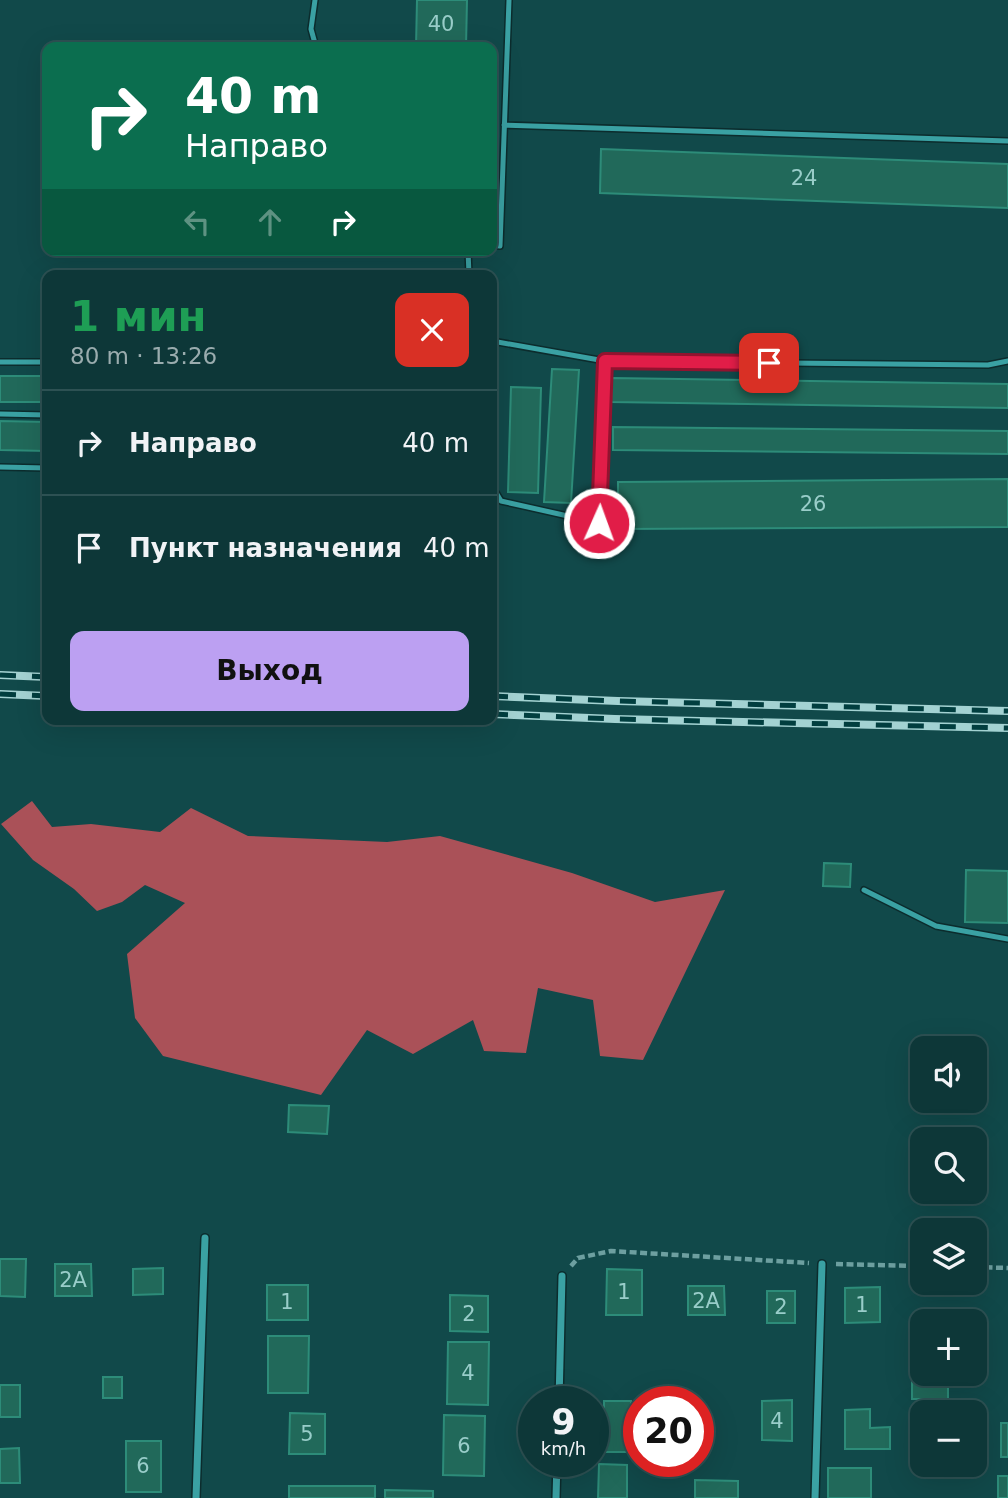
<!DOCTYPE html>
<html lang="ru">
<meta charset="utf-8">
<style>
:root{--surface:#0d3738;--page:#1b4243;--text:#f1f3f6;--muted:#9aacae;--line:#2d5153;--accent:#bca0f2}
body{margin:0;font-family:"DejaVu Sans",sans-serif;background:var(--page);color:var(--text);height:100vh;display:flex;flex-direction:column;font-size:26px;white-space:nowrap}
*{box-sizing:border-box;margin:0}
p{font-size:23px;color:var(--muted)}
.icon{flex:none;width:38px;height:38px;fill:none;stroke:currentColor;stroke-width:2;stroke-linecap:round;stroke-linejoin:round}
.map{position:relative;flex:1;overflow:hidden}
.sheet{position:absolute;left:42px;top:270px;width:455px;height:455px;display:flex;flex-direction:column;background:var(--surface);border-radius:14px;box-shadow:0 7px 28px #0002,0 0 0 2px var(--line)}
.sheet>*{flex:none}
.hud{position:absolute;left:42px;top:42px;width:455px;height:214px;border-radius:14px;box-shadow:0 7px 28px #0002,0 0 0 2px var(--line);background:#0b6e4f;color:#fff;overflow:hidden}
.fabs{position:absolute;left:910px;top:1036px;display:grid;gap:14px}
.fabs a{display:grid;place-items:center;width:77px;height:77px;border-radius:14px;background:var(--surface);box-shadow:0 7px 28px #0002,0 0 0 2px var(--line);font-size:35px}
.speed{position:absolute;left:518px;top:1386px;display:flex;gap:14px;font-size:35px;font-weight:700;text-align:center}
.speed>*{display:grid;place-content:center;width:91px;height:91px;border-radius:50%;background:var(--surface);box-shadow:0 7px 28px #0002,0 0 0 2px var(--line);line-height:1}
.speed small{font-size:18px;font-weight:400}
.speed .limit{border:10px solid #d22;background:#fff;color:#111}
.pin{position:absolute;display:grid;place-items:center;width:60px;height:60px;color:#fff;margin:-30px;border-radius:14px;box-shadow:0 4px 10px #0006}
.me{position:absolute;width:77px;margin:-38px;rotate:2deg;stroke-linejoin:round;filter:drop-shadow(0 0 5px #0008)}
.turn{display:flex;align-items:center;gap:24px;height:147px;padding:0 28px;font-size:32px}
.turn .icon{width:91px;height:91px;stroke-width:2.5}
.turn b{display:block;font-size:49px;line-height:60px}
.lanes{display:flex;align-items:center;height:66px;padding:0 28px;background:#0003;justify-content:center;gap:35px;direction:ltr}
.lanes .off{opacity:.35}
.round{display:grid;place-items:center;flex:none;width:74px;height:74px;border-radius:14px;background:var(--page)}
.overview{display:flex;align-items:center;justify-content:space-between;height:119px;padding:0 28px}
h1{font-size:42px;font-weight:700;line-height:52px;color:#1e9e55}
.action{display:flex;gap:14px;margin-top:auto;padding:14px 28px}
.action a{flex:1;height:80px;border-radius:14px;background:var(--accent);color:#111;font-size:28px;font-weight:700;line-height:80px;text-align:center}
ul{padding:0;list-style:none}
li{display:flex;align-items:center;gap:21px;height:105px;padding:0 28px;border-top:2px solid var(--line)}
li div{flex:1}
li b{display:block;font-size:26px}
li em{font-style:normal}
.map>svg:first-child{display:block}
.forest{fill:#aa5158}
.building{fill:#21695a;stroke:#2d8c79;stroke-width:2}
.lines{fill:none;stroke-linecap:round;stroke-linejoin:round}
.service-casing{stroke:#0c2c2d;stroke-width:8}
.minor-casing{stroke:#0c2c2d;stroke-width:10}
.path{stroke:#6d9fa0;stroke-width:4.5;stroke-dasharray:7 3.5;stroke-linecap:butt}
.service{stroke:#3aa1a3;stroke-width:5}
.minor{stroke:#3aa1a3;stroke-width:7}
.rail-casing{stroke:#a3d2d2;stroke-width:8}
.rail{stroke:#013e3f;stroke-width:5;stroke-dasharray:16;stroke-linecap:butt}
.route-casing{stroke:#92132f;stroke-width:18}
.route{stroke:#e11d48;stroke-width:12}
.labels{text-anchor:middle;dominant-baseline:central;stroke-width:7;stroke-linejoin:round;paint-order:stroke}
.number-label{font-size:21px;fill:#99cdc9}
</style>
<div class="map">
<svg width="1008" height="1498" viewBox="0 0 1008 1498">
<rect width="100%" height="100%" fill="#11494a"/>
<path class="forest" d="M 32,801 L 52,827 L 91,824 L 160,832 L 191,808 L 248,836 L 387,842 L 440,836 L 572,873 L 655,902 L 725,890 L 643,1060 L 600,1056 L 593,1000 L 538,988 L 526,1053 L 484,1051 L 473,1020 L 413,1054 L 367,1030 L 321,1095 L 163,1056 L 135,1018 L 127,954 L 185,903 L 145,885 L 122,902 L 97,911 L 74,889 L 33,860 L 1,824 Z"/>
<path class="building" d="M 417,0 L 467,0 L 466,47 L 416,47 Z
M 601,149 L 1008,164 L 1008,208 L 600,193 Z
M 552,369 L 579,370 L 571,503 L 544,502 Z
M 0,376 L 47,376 L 47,402 L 0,402 Z
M 612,378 L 1008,384 L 1008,408 L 611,402 Z
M 511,387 L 541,388 L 538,493 L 508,492 Z
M 0,421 L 47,422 L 47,451 L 0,450 Z
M 613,427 L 1008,431 L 1008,454 L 613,450 Z
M 1008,479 L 1008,527 L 618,529 L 618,482 Z
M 824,863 L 851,864 L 850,887 L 823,886 Z
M 966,870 L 1008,871 L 1008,923 L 965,922 Z
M 289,1105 L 329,1106 L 327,1134 L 288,1132 Z
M 0,1259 L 26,1259 L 25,1297 L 0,1296 Z
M 55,1264 L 91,1264 L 92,1296 L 55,1296 Z
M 163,1268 L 163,1294 L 133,1295 L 133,1269 Z
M 607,1269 L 642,1270 L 642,1315 L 606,1315 Z
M 267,1285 L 308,1285 L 308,1320 L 267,1320 Z
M 688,1286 L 724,1286 L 725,1315 L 688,1315 Z
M 880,1287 L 880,1322 L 845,1323 L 845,1288 Z
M 767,1291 L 795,1291 L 795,1323 L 767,1323 Z
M 450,1295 L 488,1296 L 488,1332 L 450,1331 Z
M 268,1336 L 309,1336 L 308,1393 L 268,1393 Z
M 448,1342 L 489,1342 L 488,1405 L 447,1404 Z
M 912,1363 L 922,1363 L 922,1374 L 948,1374 L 948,1399 L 912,1399 Z
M 103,1377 L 122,1377 L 122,1398 L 103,1398 Z
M 0,1385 L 20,1385 L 20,1417 L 0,1417 Z
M 792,1400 L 792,1441 L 762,1440 L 762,1401 Z
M 604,1401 L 631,1401 L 630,1452 L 593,1452 L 593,1436 L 604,1435 Z
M 870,1409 L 870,1428 L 890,1427 L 890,1449 L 845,1449 L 845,1410 Z
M 290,1413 L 325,1414 L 325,1454 L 289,1454 Z
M 444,1415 L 485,1416 L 484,1476 L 443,1475 Z
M 1001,1423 L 1008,1423 L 1008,1457 L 1001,1457 Z
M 126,1441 L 161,1441 L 161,1492 L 126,1492 Z
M 19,1448 L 20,1483 L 0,1483 L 0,1449 Z
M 599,1464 L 627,1465 L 627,1498 L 598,1498 Z
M 828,1468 L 871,1468 L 871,1498 L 828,1498 Z
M 998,1476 L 1008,1476 L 1008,1498 L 998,1498 Z
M 695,1480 L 738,1481 L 738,1498 L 695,1498 Z
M 289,1486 L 375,1486 L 375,1498 L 289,1498 Z
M 385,1490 L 433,1491 L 433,1498 L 385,1498 Z"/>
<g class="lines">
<g class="service-casing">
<path id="service" d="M 315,0 L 311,29 L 316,47
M 504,125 L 1008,141
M 492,245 L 500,246 L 509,0
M 468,250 L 469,275
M 492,341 L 605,361 L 988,365 L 1008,361
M 0,362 L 47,362
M 0,414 L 47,415
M 0,467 L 47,468
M 492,486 L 501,501 L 599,523 L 605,361
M 864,890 L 936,926 L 1008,939"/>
</g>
<g class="minor-casing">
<path id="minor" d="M 559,1402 L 562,1276
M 196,1498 L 205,1238
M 556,1498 L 557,1461
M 815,1498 L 822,1264"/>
</g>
<path class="path" d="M 836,1264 L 922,1266
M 571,1266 L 578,1258 L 611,1251 L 809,1263
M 975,1267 L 1008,1268"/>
<use href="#service" class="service"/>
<use href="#minor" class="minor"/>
<g class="rail-casing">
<path id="rail" d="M 0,675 L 47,677
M 0,694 L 47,696
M 492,696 L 618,701 L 1008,711
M 492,714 L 615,719 L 1008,728"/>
</g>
<use href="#rail" class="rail"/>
</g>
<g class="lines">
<g class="route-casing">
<path id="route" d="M 599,523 L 605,361 L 769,363"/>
</g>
<use href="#route" class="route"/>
</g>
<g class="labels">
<g class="number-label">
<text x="441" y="24">40</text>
<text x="804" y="178">24</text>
<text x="813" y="504">26</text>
<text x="73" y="1280">2А</text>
<text x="624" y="1292">1</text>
<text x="706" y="1301">2А</text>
<text x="287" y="1302">1</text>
<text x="862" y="1305">1</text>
<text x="781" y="1307">2</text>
<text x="469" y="1314">2</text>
<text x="468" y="1373">4</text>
<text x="777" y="1421">4</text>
<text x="307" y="1434">5</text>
<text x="464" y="1446">6</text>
<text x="143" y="1466">6</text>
</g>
</g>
</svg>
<div class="fabs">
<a><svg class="icon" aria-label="sound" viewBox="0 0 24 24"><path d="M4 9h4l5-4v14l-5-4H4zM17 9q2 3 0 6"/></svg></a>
<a><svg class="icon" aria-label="search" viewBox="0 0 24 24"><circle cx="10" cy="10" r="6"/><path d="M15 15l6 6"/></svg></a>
<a><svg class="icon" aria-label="layers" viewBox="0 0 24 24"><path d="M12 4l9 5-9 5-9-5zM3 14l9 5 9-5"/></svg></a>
<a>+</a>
<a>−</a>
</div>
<div class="speed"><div>9<small>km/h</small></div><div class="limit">20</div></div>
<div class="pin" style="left:769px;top:363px;background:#d93025"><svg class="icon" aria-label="arrive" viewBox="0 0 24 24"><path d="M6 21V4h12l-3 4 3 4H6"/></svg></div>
<svg class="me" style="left:599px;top:523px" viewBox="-20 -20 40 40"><circle r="17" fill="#e11d48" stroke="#fff" stroke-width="3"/><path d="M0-11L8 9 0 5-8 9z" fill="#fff"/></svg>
<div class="hud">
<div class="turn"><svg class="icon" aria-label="right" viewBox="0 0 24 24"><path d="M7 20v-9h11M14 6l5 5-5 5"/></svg><div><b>40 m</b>Направо</div></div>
<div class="lanes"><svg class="icon off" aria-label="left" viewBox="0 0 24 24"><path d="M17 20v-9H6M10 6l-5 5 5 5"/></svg><svg class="icon off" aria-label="ahead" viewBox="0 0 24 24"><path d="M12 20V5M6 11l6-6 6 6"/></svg><svg class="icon" aria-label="right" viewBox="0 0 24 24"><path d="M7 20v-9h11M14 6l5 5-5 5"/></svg></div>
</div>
<section class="sheet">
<div class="overview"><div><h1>1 мин</h1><p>80 m · 13:26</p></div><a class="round" style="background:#d93025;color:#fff"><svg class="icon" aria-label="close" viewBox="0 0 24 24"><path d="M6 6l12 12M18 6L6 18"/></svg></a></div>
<ul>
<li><svg class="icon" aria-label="right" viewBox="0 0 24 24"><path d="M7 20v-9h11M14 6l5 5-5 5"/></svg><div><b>Направо</b></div><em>40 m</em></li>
<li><svg class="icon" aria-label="arrive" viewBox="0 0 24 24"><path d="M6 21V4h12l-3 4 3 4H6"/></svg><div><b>Пункт назначения</b></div><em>40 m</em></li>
</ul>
<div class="action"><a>Выход</a></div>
</section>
</div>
